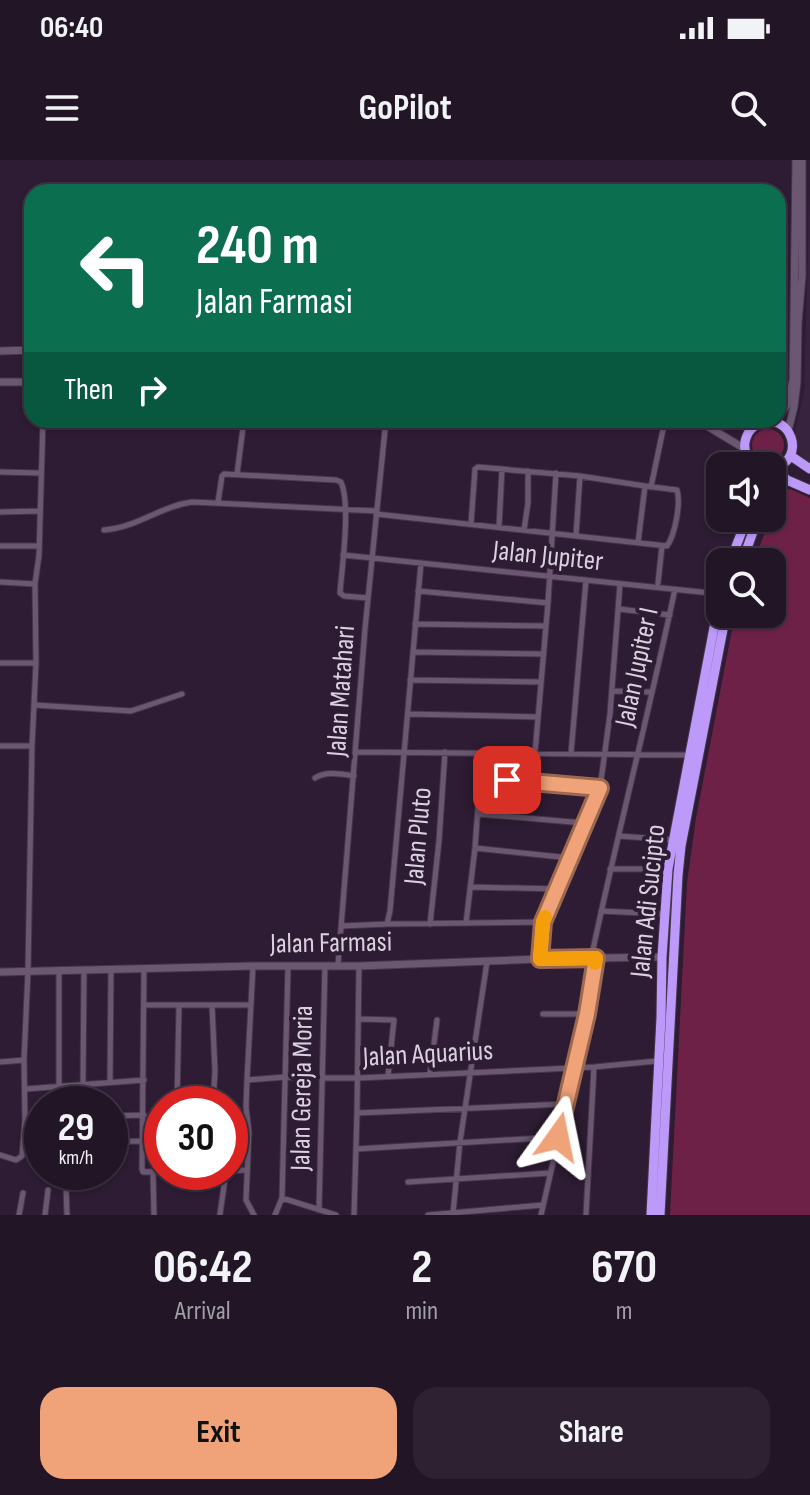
<!DOCTYPE html>
<style>
:root{--surface:#221526;--page:#2e2232;--text:#f1f3f6;--muted:#a29fa7;--line:#3f3443;--accent:#f0a279}
body{margin:0;font-family:"Sofia Sans Condensed",sans-serif;background:var(--page);color:var(--text);height:100vh;display:flex;flex-direction:column;font-size:30px;white-space:nowrap}
*{box-sizing:border-box;margin:0}
p{font-size:26px;color:var(--muted)}
.icon{flex:none;width:44px;height:44px;fill:none;stroke:currentColor;stroke-width:2;stroke-linecap:round;stroke-linejoin:round}
.map{position:relative;height:1055px;overflow:hidden}
.panel{display:flex;flex-direction:column;background:var(--surface);flex:1}
.panel>*{flex:none}
.guide{position:absolute;left:24px;top:24px;width:762px;height:244px;border-radius:24px;box-shadow:0 2px 6px #0004,0 0 0 2px var(--line);background:#0b6e4f;color:#fff;overflow:hidden}
.controls{position:absolute;left:706px;top:292px;display:grid;gap:16px}
.controls a{display:grid;place-items:center;width:80px;height:80px;border-radius:16px;background:var(--surface);box-shadow:0 2px 6px #0004,0 0 0 2px var(--line);font-size:40px}
.speed{position:absolute;left:24px;top:926px;display:flex;gap:16px;font-size:40px;font-weight:700;text-align:center}
.speed>*{display:grid;place-content:center;width:104px;height:104px;border-radius:50%;background:var(--surface);box-shadow:0 2px 6px #0004,0 0 0 2px var(--line);line-height:1}
.speed small{font-size:20px;font-weight:400}
.speed .limit{border:12px solid #d22;background:#fff;color:#111}
.pin{position:absolute;display:grid;place-items:center;width:68px;height:68px;color:#fff;margin:-34px;border-radius:16px;box-shadow:0 4px 12px #0006}
.me{position:absolute;width:88px;margin:-44px;rotate:12deg;stroke-linejoin:round;filter:drop-shadow(0 0 6px #0008)}
.turn{display:flex;align-items:center;gap:28px;height:168px;padding:0 40px;font-size:36px}
.turn .icon{width:104px;height:104px;stroke-width:2.5}
.turn b{display:block;font-size:56px;line-height:68px}
.then{display:flex;align-items:center;height:76px;padding:0 40px;background:#0003;gap:16px;font-size:30px}
.eta{display:flex;justify-content:space-evenly;align-items:center;height:136px;text-align:center}
.eta b{font-size:48px;font-weight:700;line-height:56px}
.cta{display:flex;gap:16px;margin-top:auto;padding:16px 40px}
.cta a{flex:1;height:92px;border-radius:24px;background:var(--accent);color:#111;font-size:32px;font-weight:700;line-height:92px;text-align:center}
.cta a+a{background:var(--page);color:var(--text)}
.status{display:flex;justify-content:space-between;align-items:center;height:56px;padding:0 40px;background:var(--surface);direction:ltr}
.status svg{height:22px;fill:currentColor}
header{display:flex;justify-content:space-between;align-items:center;height:104px;padding:0 40px;background:var(--surface);font-size:36px;font-weight:700}
.map>svg:first-child{display:block}
.built{fill:#38233f}
.green{fill:#6e2147}
.lines{fill:none;stroke-linecap:round;stroke-linejoin:round}
.street-casing{stroke:#453649;stroke-width:7}
.secondary-casing{stroke:#453649;stroke-width:9}
.highway-casing{stroke:#453649;stroke-width:11}
.street{stroke:#6b5771;stroke-width:5}
.secondary{stroke:#6b5771;stroke-width:7}
.highway{stroke:#bd9afa;stroke-width:9}
.route-casing{stroke:#9c694f;stroke-width:20}
.route{stroke:#f0a279;stroke-width:14}
.slow{stroke:#f59e0b;stroke-width:14}
.labels{text-anchor:middle;dominant-baseline:central;stroke-width:8;stroke-linejoin:round;paint-order:stroke}
.street-label{font-size:28px;fill:#dbd0df;stroke:#2d1c33}
</style>
<div class="status"><b>06:40</b><svg viewBox="0 0 49 12"><path d="M0 12V9h3v3zM5 12V6h3v6zM10 12V3h3v9zM15 12V0h3v12zM26 1h20v11H26zM47 4h2v5h-2z"/></svg></div>
<header><svg class="icon" aria-label="menu" viewBox="0 0 24 24"><path d="M4 6h16M4 12h16M4 18h16"/></svg>GoPilot<svg class="icon" aria-label="search" viewBox="0 0 24 24"><circle cx="10" cy="10" r="6"/><path d="M15 15l6 6"/></svg></header>
<div class="map">
<svg width="810" height="1055" viewBox="0 0 810 1055">
<rect width="100%" height="100%" fill="#2d1c33"/>
<path class="built" d="M 810,24 L 810,302 L 804,300 L 798,290 L 794,275 L 804,233 Z"/>
<path class="green" d="M752 285a16 16 0 1 1 32 0a16 16 0 1 1-32 0Z
M 790,329 L 810,338 L 810,1055 L 670,1055 L 687,723 L 696,658 L 735,454 L 772,454 L 772,402 L 754,402 L 770,358 L 772,358 L 772,352 L 779,332 Z"/>
<g class="lines">
<g class="street-casing">
<path id="street" d="M 0,312 L 40,313
M 237,314 L 244,260
M 651,327 L 665,260
M 218,342 L 222,316 L 224,314 L 336,320 L 341,322 C 351,345 342,406 340,433 L 344,436 L 368,438
M 0,352 L 39,351
M 376,354 L 667,386 C 675,375 681,343 677,330 L 645,326 L 638,383
M 471,364 L 475,309 L 478,307 L 580,316 L 645,326
M 499,367 L 502,309
M 104,370 C 136,368 161,346 192,342 L 377,351
M 524,370 L 528,343 L 528,311
M 576,376 L 580,316
M 0,386 L 39,386
M 343,395 L 720,434
M 0,422 L 35,424
M 658,423 L 662,386
M 418,431 L 548,443 L 556,313
M 619,449 L 670,455
M 415,464 L 546,466
M 413,492 L 543,494
M 0,503 L 36,503
M 410,520 L 541,522
M 612,531 L 651,532
M 34,545 L 131,551 L 182,534
M 408,554 L 538,557
M 0,586 L 32,586
M 356,592 L 689,595
M 535,593 L 548,443
M 571,593 L 586,420
M 315,618 C 326,611 341,614 354,616
M 479,618 L 600,628
M 478,654 L 584,663
M 619,676 L 673,680
M 475,688 L 570,698
M 610,709 L 668,709
M 470,727 L 557,729
M 601,751 L 664,754
M 466,763 L 475,688 L 482,593
M 387,764 L 543,762 L 600,628 L 610,554 L 620,424
M 430,764 L 439,681 L 445,592
M 341,766 L 387,764 L 390,751 L 421,403
M 540,799 L 543,762
M 591,799 C 617,675 649,553 675,429
M 338,805 L 365,469 L 386,260
M 253,806 L 247,920 L 246,947 L 249,972 L 246,1040 L 254,1055
M 144,809 L 142,1009 L 143,1012 L 162,1011
M 145,845 L 251,845
M 212,845 L 215,911 L 213,944
M 543,854 L 587,854
M 359,859 L 394,860 L 388,916
M 0,902 L 24,900 L 28,811 L 32,586 L 36,503 L 35,424 L 39,395 L 43,260
M 430,914 L 437,860
M 247,920 L 285,917 L 358,918 L 594,907 L 657,901
M 110,922 L 111,810
M 83,924 L 84,810
M 59,926 L 59,811
M 25,929 L 144,920
M 177,944 L 179,845
M 357,953 L 359,806
M 110,956 L 144,955
M 25,960 L 42,959
M 110,982 L 142,981
M 23,983 L 42,986
M 356,989 L 558,977
M 0,995 L 16,1000 L 22,996 L 25,960 L 24,900
M 153,1011 L 154,1055
M 230,1011 L 247,1010
M 408,1022 L 550,1013
M 66,1027 L 67,1055
M 282,1038 L 336,1055
M 319,1050 L 325,806
M 453,1053 L 460,982 L 487,802
M 220,1054 L 226,1012
M 19,1055 L 23,1033
M 45,1055 L 48,1030
M 275,1055 L 282,1038 L 288,807
M 354,1055 L 357,953 L 565,944
M 428,1055 L 543,1045
M 541,1055 L 587,854 L 596,798
M 586,1055 L 594,907"/>
</g>
<g class="secondary-casing">
<path id="secondary" d="M 0,191 L 32,190
M 0,222 L 32,222
M 778,257 L 788,244 L 793,220 L 796,0
M 697,260 L 745,289
M 788,271 L 794,247 L 797,222 L 798,163 L 802,116 L 802,0
M 0,812 L 253,806 L 359,806 L 540,799 L 662,797"/>
</g>
<g class="highway-casing">
<path id="highway" d="M 791,296 L 810,309
M 756,306 C 747,299 742,290 746,278 C 748,272 752,267 758,264 C 789,249 810,299 772,309
M 776,309 L 787,320 L 810,330
M 730,402 L 747,358
M 742,402 L 758,358
M 651,1055 L 661,858 L 662,797 L 668,709 L 720,436
M 660,1055 L 678,715 L 681,686 L 726,454"/>
</g>
<use href="#street" class="street"/>
<use href="#secondary" class="secondary"/>
<use href="#highway" class="highway"/>
</g>
<g class="lines">
<g class="route-casing">
<path id="route" d="M 507,620 L 600,628 L 543,762 L 540,799 L 596,798 L 587,854 L 558,977"/>
</g>
<use href="#route" class="route"/>
<path class="slow" d="M 545,757 L 543,762 L 540,799 L 596,798 L 595,803"/>
</g>
<g class="labels">
<g class="street-label">
<text transform="translate(548 396) rotate(6)">Jalan Jupiter</text>
<text transform="translate(637 507) rotate(-78)">Jalan Jupiter I</text>
<text transform="translate(341 531) rotate(-86)">Jalan Matahari</text>
<text transform="translate(418 676) rotate(-85)">Jalan Pluto</text>
<text transform="translate(648 741) rotate(-84)">Jalan Adi Sucipto</text>
<text transform="translate(331 783) rotate(-1)">Jalan Farmasi</text>
<text transform="translate(428 894) rotate(-3)">Jalan Aquarius</text>
<text transform="translate(302 928) rotate(-89)">Jalan Gereja Moria</text>
</g>
</g>
</svg>
<div class="controls">
<a><svg class="icon" aria-label="sound" viewBox="0 0 24 24"><path d="M4 9h4l5-4v14l-5-4H4zM17 9q2 3 0 6"/></svg></a>
<a><svg class="icon" aria-label="search" viewBox="0 0 24 24"><circle cx="10" cy="10" r="6"/><path d="M15 15l6 6"/></svg></a>
</div>
<div class="speed"><div>29<small>km/h</small></div><div class="limit">30</div></div>
<div class="pin" style="left:507px;top:620px;background:#d93025"><svg class="icon" aria-label="arrive" viewBox="0 0 24 24"><path d="M6 21V4h12l-3 4 3 4H6"/></svg></div>
<svg class="me" style="left:558px;top:977px" viewBox="-20 -20 40 40"><path d="M0-17L14 15 0 8-14 15z" fill="#f0a279" stroke="#fff" stroke-width="4"/></svg>
<div class="guide">
<div class="turn"><svg class="icon" aria-label="left" viewBox="0 0 24 24"><path d="M17 20v-9H6M10 6l-5 5 5 5"/></svg><div><b>240 m</b>Jalan Farmasi</div></div>
<div class="then">Then<svg class="icon" aria-label="right" viewBox="0 0 24 24"><path d="M7 20v-9h11M14 6l5 5-5 5"/></svg></div>
</div>
</div>
<section class="panel">
<div class="eta">
<div><b>06:42</b><p>Arrival</p></div>
<div><b>2</b><p>min</p></div>
<div><b>670</b><p>m</p></div>
</div>
<div class="cta"><a>Exit</a><a>Share</a></div>
</section>
